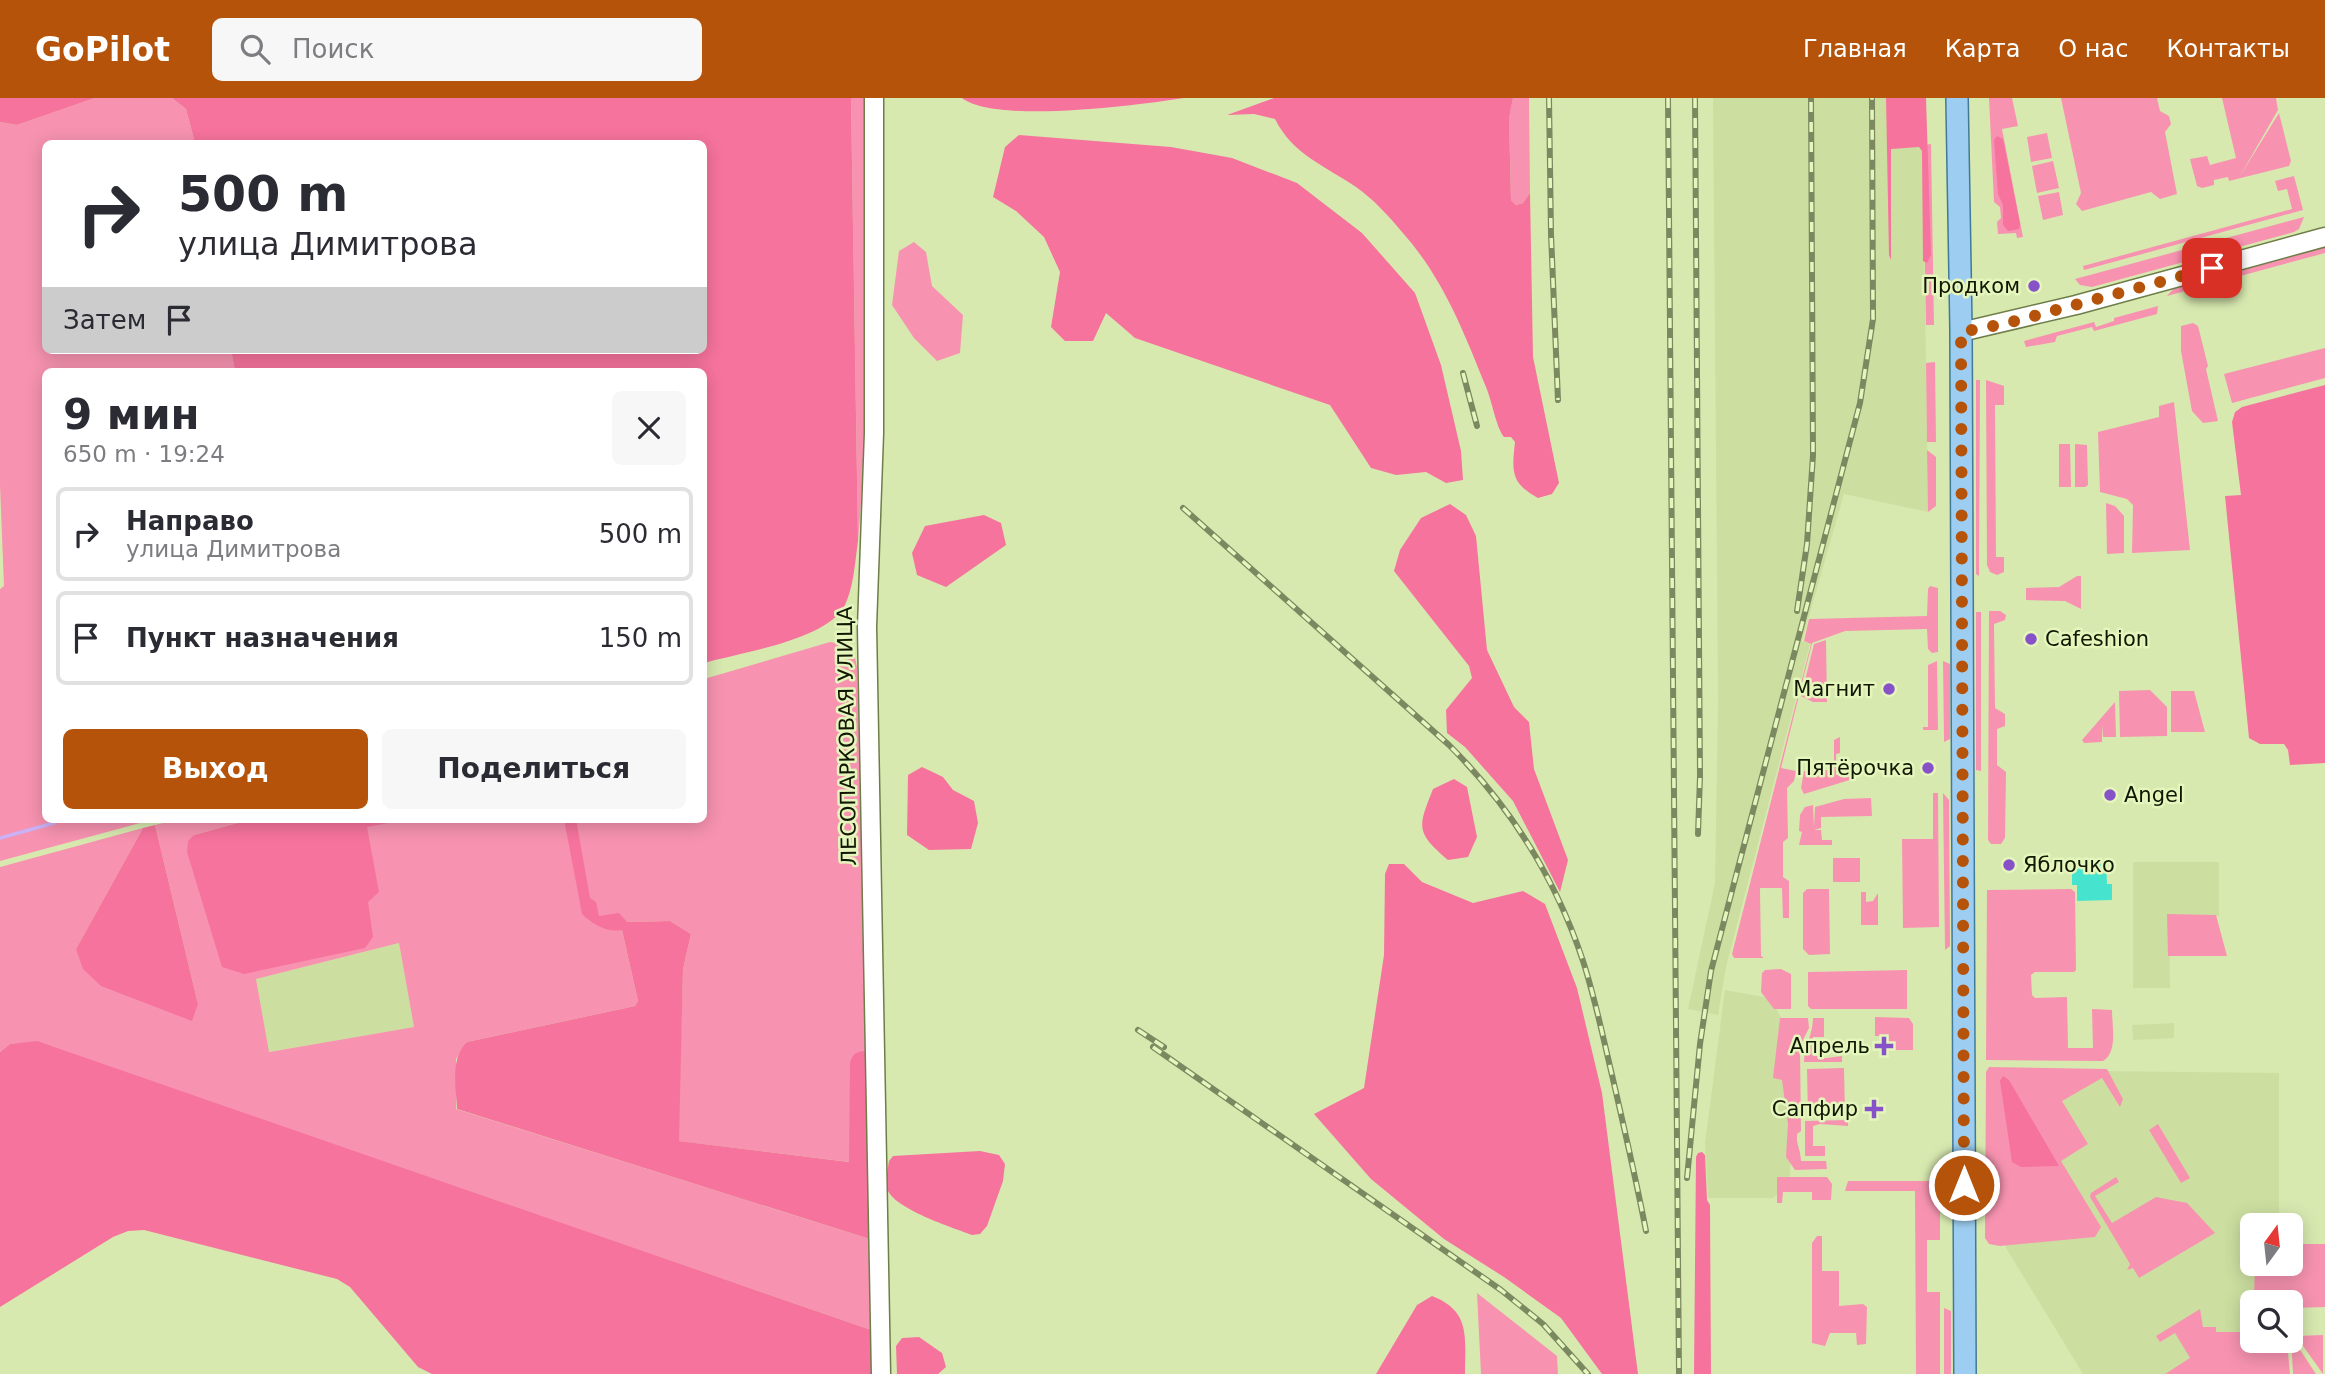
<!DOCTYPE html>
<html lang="ru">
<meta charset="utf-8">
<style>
:root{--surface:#fff;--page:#f7f7f7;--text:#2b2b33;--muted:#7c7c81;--line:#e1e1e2;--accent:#b45309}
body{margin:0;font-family:"DejaVu Sans",sans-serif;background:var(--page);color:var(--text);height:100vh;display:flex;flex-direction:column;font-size:26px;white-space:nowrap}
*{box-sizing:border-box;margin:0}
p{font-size:23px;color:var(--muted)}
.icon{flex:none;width:38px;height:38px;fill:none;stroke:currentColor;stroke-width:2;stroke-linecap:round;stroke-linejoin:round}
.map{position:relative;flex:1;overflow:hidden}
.sheet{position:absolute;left:42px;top:270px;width:665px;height:455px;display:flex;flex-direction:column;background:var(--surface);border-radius:10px;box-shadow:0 4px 18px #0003}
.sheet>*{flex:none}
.top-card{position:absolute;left:42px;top:42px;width:665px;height:214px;border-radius:10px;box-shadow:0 4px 18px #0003;background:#fff;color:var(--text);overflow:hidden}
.needle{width:46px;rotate:15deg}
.fabs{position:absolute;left:2240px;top:1115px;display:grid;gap:14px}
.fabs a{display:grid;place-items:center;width:63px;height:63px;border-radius:10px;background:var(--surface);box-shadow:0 4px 18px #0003;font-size:35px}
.pin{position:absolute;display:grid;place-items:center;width:60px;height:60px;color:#fff;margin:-30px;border-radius:14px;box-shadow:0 4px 10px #0006}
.me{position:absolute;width:77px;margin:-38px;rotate:0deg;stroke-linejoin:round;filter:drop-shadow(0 0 5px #0008)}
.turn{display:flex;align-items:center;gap:24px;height:147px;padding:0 21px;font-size:32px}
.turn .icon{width:91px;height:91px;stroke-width:2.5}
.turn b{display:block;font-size:49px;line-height:60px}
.then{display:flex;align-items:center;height:66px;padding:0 21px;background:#0003;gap:14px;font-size:26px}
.round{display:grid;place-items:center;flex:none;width:74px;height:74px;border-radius:10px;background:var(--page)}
.summary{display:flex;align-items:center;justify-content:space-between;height:119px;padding:0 21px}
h1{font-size:42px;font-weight:700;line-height:52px}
.cta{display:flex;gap:14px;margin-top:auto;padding:14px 21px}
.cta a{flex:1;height:80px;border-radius:10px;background:var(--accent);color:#fff;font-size:28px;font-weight:700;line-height:80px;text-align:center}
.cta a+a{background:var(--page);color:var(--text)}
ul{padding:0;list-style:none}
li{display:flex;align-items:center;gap:21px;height:94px;margin:0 14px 10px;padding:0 7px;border:4px solid var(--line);border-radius:10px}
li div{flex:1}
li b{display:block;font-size:26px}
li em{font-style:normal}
header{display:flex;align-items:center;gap:42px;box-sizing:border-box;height:98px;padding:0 35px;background:var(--accent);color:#fff}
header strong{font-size:33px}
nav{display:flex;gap:38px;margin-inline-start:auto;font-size:24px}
.search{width:490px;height:63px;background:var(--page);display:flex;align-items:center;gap:18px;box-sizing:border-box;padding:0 24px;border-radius:10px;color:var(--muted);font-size:26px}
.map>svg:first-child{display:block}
.built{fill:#ccdfa0}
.green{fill:#f793b0;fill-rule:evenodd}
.forest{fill:#f6739d}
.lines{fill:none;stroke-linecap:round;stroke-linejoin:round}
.stream{stroke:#cbb1f6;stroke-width:3.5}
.building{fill:#46e4ce}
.tertiary-casing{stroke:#6e7d49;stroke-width:21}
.primary-casing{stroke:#427998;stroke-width:24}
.tertiary{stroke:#fff;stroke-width:18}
.primary{stroke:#9dcef1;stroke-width:21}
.rail-casing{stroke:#7c8860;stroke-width:6}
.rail{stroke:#e5f6bd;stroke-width:3.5;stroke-dasharray:10;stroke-linecap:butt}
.route{stroke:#b45309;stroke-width:12;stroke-dasharray:0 21.6}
.poi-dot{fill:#8751c8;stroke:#e5f6bd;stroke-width:2.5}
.labels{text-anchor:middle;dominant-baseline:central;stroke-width:5;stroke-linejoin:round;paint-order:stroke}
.poi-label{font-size:21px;fill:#111703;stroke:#e5f6bd;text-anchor:end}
.street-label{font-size:21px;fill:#111703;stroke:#e5f6bd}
</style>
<header>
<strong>GoPilot</strong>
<div class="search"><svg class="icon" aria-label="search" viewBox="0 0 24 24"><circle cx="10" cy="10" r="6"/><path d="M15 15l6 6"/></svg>Поиск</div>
<nav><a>Главная</a><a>Карта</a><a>О нас</a><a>Контакты</a></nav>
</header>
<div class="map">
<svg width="2325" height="1276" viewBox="0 0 2325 1276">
<rect width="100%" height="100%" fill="#d8e9b0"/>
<path class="built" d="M 1713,0 L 1888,0 L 1923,47 L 1928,414 L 1844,396 L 1802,543 L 1810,546 L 1726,869 L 1718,917 L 1688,911 L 1715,785 L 1718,603 Z
M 2133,764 L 2219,764 L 2219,818 L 2169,818 L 2170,890 L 2133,890 Z
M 399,845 L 414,929 L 268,954 L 256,881 Z
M 1725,892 L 1770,900 L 1783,923 L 1794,1022 L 1789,1084 L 1773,1100 L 1708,1100 L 1705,1045 Z
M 2174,925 L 2174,940 L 2133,942 L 2132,927 Z
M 2004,972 L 2279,975 L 2279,1127 L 2252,1127 L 2252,1166 L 2279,1166 L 2279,1204 L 2252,1204 L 2252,1242 L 2232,1276 L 2083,1276 L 2006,1150 Z"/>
<path class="green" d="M 95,0 L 172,0 L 186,11 L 195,45 L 46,46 L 46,252 L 231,252 L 235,273 L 46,273 L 46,721 L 155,721 L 0,763 L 0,491 L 4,488 L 0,387 L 0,24 L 17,27 Z
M 851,0 L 864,0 C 865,148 871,296 858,443 Z
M 1513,0 L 1529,0 L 1530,95 L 1523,105 L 1516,107 L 1511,102 L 1509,19 Z
M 1989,0 L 2012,0 L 2018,28 L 2002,31 L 2023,139 L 2017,140 L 2016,135 L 1998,136 L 1997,124 L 2001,120 L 2000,109 L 1994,104 Z
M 2061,0 L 2157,0 L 2160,13 L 2169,18 L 2171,26 L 2165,34 L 2177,96 L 2160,101 L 2151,94 L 2082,113 L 2076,106 L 2081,95 Z
M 2222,0 L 2276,0 L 2278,12 L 2240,78 L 2279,15 L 2291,63 L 2289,68 L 2229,83 L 2228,79 L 2214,82 L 2214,87 L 2202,90 L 2197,88 L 2190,61 L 2207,58 L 2210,67 L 2236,60 Z
M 2047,35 L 2052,60 L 2031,64 L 2027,39 Z
M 1931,46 L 1934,227 L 1926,227 L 1923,47 Z
M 2053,63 L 2059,90 L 2037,95 L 2032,68 Z
M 2294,78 L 2303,112 L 2084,172 L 2083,168 L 2292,111 L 2287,91 L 2278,93 L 2275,83 Z
M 2059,94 L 2063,117 L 2043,122 L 2038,98 Z
M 2304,119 L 2299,131 L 2294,134 L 2092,189 L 2080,187 L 2075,181 Z
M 914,144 L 926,154 L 932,188 L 963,217 L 960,255 L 937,263 L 914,240 L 892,207 L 899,153 Z
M 2325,149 L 2325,155 L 2167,198 L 2174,190 Z
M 2158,208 L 2157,216 L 2094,233 L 2092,229 L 2057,238 L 2055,244 L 2026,249 L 2024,243 L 2094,224 L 2096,229 L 2114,223 L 2114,220 Z
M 2193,225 L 2198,228 L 2208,268 L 2206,271 L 2218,323 L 2203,325 L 2192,313 L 2181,253 L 2181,228 Z
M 2325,250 L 2325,280 L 2232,305 L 2224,276 Z
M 1935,264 L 1936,344 L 1927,344 L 1926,265 Z
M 1976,282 L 1980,282 L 1979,478 L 1976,476 Z
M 1986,282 L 2004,288 L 2004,307 L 1995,307 L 1996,459 L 2004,459 L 2004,474 L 1997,477 L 1990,474 L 1987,467 Z
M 2174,304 L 2190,452 L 2132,455 L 2133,407 L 2127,401 L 2100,394 L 2098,334 L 2159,319 L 2159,308 Z
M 2059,346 L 2070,346 L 2071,389 L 2059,389 Z
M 2075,346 L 2087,347 L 2088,387 L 2085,389 L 2075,389 Z
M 1927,352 L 1936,359 L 1936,408 L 1928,414 Z
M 2106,405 L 2115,408 L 2124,418 L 2124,455 L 2107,456 Z
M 2077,478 L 2081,478 L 2081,511 L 2065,503 L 2026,502 L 2026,490 L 2059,489 Z
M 1930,488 L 1938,490 L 1938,554 L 1932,555 L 1928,551 L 1927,531 L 1845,533 L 1812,545 L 1781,670 L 1796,673 L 1794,683 L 1787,690 L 1788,740 L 1783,744 L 1783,779 L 1789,783 L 1789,820 L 1783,820 L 1782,790 L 1760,790 L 1761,858 L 1764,860 L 1734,860 L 1732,856 L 1811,546 L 1804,543 L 1809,521 L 1927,518 L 1928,491 Z
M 1989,513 L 2000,513 L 2006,517 L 2005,522 L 1994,526 L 1995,610 L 2005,616 L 2005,628 L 1997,631 L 1997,667 L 2006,674 L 2005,740 L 2001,746 L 1991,746 L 1988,742 Z
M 1976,514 L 1981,514 L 1981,673 L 1976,672 Z
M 1826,542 L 1827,604 L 1813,604 L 1801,598 L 1814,546 Z
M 830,544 L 842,546 L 854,555 L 857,569 L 869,953 L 850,965 L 850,1064 L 678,1043 L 683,871 L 691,836 L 670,823 L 627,824 L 622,832 L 638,903 L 635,908 L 467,944 L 456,961 L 456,1011 L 873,1142 L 874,1233 L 37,944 L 10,946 L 0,954 L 0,769 L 143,730 L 76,851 L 198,906 L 155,727 L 180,721 L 252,721 L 194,737 L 350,721 L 704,721 L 704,581 ZM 399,845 L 414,929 L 269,954 L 256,881 Z
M 1937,563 L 1938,632 L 1923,632 L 1923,629 L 1928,629 L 1928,567 Z
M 1943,563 L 1950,566 L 1950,641 L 1944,644 Z
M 2150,592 L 2167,609 L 2167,638 L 2120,639 L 2119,593 Z
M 2171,593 L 2194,593 L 2205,634 L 2171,634 Z
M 2115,604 L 2116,639 L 2103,639 L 2102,626 L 2102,644 L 2084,645 L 2082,642 Z
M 1840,639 L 1840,655 L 1836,656 L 1836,677 L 1853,677 L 1853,681 L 1804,696 L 1801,690 L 1804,673 L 1834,672 L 1834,642 Z
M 1933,695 L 1938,695 L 1939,829 L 1903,830 L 1902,741 L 1933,741 Z
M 1943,695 L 1949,702 L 1950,848 L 1945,852 Z
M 1871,700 L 1872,718 L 1821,719 L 1821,730 L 1814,732 L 1821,732 L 1822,742 L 1832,742 L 1832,747 L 1799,747 L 1802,734 L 1799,733 L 1800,717 L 1805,709 L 1813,707 L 1814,729 L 1815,709 L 1844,701 Z
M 1833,760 L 1860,760 L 1860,784 L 1833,784 Z
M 1807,791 L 1829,791 L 1830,856 L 1809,857 L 1803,851 L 1803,795 Z
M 2071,791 L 2075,794 L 2076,872 L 2074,874 L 2035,874 L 2031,877 L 2032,897 L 2035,900 L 2067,899 L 2068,950 L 2093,950 L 2092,911 L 2112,912 C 2112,928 2118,954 2103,963 L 1986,962 L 1987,792 Z
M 1861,794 L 1866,794 L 1866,804 L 1873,803 L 1878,795 L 1878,827 L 1861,827 Z
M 2167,816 L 2216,817 L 2227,858 L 2168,858 Z
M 1781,871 L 1791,876 L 1791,911 L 1774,911 L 1761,894 L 1762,875 L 1765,872 Z
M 1907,872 L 1907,911 L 1811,911 L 1808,908 L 1808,874 Z
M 1875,919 L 1909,920 L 1913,926 L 1913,952 L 1888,952 L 1888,938 L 1875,938 Z
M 1780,920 L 1808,920 L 1809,930 L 1800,948 L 1801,1033 L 1797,1036 C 1796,1046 1801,1053 1801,1063 L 1826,1063 L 1827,1071 L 1795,1072 L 1786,1059 L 1788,1026 L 1782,982 L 1773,980 Z
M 1813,920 L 1824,920 L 1824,939 L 1813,939 L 1813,958 L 1819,958 L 1819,961 L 1842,958 L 1842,964 L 1804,964 C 1804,948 1813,937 1813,920 Z
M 1989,969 L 2107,971 L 2123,1001 L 2120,1009 L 2102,980 L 2062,1003 L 2088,1046 L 2061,1063 L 2101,1129 L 2095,1139 L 2000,1148 L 1989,1146 L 1985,1140 L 1986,974 Z
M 1844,970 L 1845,1017 L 1808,1018 L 1807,971 Z
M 1848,1022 L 1848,1028 L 1820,1026 L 1813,1028 L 1813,1048 L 1825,1048 L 1825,1058 L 1805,1058 L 1805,1023 Z
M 2158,1026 L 2190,1080 L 2181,1085 L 2149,1032 Z
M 1777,1079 L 1827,1079 L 1832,1086 L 1831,1102 L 1812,1102 L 1812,1094 L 1783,1094 L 1782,1105 L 1777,1105 Z
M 2116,1079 L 2119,1084 L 2095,1098 L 2112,1125 L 2156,1099 L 2187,1105 L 2215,1135 L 2139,1180 L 2133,1170 L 2127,1172 L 2130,1166 L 2090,1099 L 2091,1095 Z
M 1848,1083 L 1940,1083 L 1940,1142 L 1927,1142 L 1927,1194 L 1940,1194 L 1940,1276 L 1916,1276 L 1915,1093 L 1845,1093 Z
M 1817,1138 L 1822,1138 L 1822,1173 L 1839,1173 L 1839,1208 L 1863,1206 L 1867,1209 L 1866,1246 L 1857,1247 L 1856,1235 L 1830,1235 L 1825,1248 L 1812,1245 L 1812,1145 Z
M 2291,1146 L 2325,1146 L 2325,1209 L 2291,1210 L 2291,1204 L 2263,1204 L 2254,1199 L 2255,1166 L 2291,1166 Z
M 1477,1195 L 1557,1258 L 1558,1276 L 1481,1276 Z
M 1944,1210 L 1951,1213 L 1951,1276 L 1944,1276 Z
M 2200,1211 L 2203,1229 L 2216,1229 L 2216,1234 L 2246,1234 L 2247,1229 L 2252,1229 L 2252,1242 L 2287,1243 L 2290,1276 L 2165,1276 L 2190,1260 L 2175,1235 L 2160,1244 L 2156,1238 Z
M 2323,1237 L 2323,1276 L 2296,1238 Z
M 2291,1238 L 2316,1276 L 2293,1276 Z"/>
<path class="forest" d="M 0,0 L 95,0 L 17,27 L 0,24 Z
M 172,0 L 851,0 L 858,443 C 855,463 854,488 845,507 C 828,542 739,555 704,565 L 704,273 L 235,273 L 231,252 L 704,252 L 704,46 L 195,45 L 186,11 Z
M 962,0 L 1184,0 C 1140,7 995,26 962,0 Z
M 1274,0 L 1513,0 L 1509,20 L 1511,102 L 1516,107 L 1523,105 L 1530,95 L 1533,259 L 1559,385 L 1552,396 L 1538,400 C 1510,385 1512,372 1515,344 L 1511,339 L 1504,339 C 1496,329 1492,303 1486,289 C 1463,232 1443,180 1402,134 C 1389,118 1372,100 1356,89 C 1324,67 1293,57 1275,21 L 1254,16 L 1227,17 Z
M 1886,0 L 1926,0 L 1931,157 L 1927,165 L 1923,163 L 1922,53 L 1919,49 L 1891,51 L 1891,162 L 1889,157 Z
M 1019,37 L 1171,49 L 1232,60 L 1297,85 L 1362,135 L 1415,195 L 1441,267 L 1461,353 L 1463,382 L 1446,385 L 1426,374 L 1396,377 L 1371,370 L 1330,307 L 1135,240 L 1106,215 L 1093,243 L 1065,243 L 1051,229 L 1060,174 L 1044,139 L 1016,113 L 993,99 L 1005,49 Z
M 1997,38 L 2003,41 L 2020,126 L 2019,131 L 2008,133 L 2003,127 L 2003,107 L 1998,96 L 1994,42 Z
M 2325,287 L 2325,665 L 2290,667 L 2288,652 L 2284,646 L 2260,646 L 2249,640 L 2225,398 L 2241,397 L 2232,324 L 2235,314 L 2242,309 Z
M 1450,406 L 1466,417 L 1476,438 L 1487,552 L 1514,609 L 1529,624 L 1534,671 L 1568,762 L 1560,794 L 1513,703 L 1465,649 L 1447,635 L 1446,612 L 1472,580 L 1469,568 L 1394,473 L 1400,452 L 1421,420 Z
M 984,417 L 1001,425 L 1006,447 L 946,489 L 917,477 L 912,455 L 925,428 Z
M 922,669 L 943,679 L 953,692 L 974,703 L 978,725 L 971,751 L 929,752 L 907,737 L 908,677 Z
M 1454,681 L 1467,689 L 1477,739 L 1468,759 L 1448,762 C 1415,734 1418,729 1433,691 Z
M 252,721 L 409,721 L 367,729 L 379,794 L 368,804 L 373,839 L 365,850 L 244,876 L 222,869 L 187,754 L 188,743 L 194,737 Z
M 564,721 L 576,721 L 590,800 L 596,804 L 599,818 L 619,815 L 627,824 L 670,823 L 691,836 L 683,871 L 679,1043 L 849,1064 L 850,965 C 853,954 858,953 869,953 L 873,1142 L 457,1011 C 456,989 450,960 467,944 L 635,908 L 638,903 L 622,832 C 607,835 592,826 582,816 Z
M 155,727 L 198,906 L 192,923 L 101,888 L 83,871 L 76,851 L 143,730 Z
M 1389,766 L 1404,766 L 1422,784 L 1473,805 L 1523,793 L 1545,806 L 1577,890 L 1602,995 L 1638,1276 L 1602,1276 L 1561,1220 L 1504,1179 L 1444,1141 L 1371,1081 L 1314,1016 L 1364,990 L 1384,857 L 1385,776 Z
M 37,943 L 874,1233 L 875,1276 L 432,1276 L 418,1269 L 350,1189 L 337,1181 L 144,1132 L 128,1133 L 113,1139 L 0,1209 L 0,954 L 10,946 Z
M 2003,978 L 2009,982 L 2059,1068 L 2021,1069 L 2012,1064 L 2000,983 Z
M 980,1053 L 999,1057 L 1005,1066 L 1003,1083 L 987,1128 L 980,1136 L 972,1137 C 954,1130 891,1110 887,1090 C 885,1082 888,1071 889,1063 L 893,1058 Z
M 1702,1054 L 1705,1057 L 1707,1102 L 1710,1107 L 1711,1276 L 1694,1276 L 1696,1059 L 1698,1055 Z
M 1432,1198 C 1471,1213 1465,1239 1465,1276 L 1376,1276 L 1417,1207 Z
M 919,1239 L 942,1255 L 946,1269 L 938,1276 L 897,1276 L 896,1248 L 902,1240 Z"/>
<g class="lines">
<path class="stream" d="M 0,740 L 54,725"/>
</g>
<path class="building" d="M 2093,761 L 2106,761 L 2107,786 L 2112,786 L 2112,802 L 2077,803 L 2077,787 L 2072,787 L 2072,766 L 2093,765 Z"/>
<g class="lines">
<g class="tertiary-casing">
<path id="tertiary" d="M 874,0 L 874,335 L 867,529 L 881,1276
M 1961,234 L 2076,207 L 2325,139"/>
</g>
<g class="primary-casing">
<path id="primary" d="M 1957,0 L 1961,231 L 1965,1276"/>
</g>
<use href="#tertiary" class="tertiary"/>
<use href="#primary" class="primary"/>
<g class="rail-casing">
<path id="rail" d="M 1549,0 L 1551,136 L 1558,302
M 1668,0 L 1679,1276
M 1695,0 L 1700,678 L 1698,736
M 1463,275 L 1477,328
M 1183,410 L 1449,647 C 1510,708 1556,781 1583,863 C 1595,900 1603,939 1612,977 C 1624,1029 1636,1081 1646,1133
M 1797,513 L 1807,446 L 1813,357 L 1811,0
M 1138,932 L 1164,949
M 1153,949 L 1501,1192 L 1543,1226 L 1588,1276
M 1687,1080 L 1700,946 L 1711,873 L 1860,305 L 1873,221 L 1872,0"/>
</g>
<use href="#rail" class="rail"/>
</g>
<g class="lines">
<path class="route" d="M 1964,1087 L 1961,234 L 2004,226 L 2212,170"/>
</g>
<g class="poi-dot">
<circle cx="2034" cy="188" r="7"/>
<circle cx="2031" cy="541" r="7"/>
<circle cx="1889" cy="591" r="7"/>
<circle cx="1928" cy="670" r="7"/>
<circle cx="2110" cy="697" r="7"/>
<circle cx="2009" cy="767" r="7"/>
<path d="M1880.5 937.5h7v7h7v7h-7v7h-7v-7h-7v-7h7z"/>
<path d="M1870.5 1000.5h7v7h7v7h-7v7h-7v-7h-7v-7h7z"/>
</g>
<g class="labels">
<g class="poi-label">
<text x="2020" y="188">Продком</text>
<text x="2045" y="541" text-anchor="start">Cafeshion</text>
<text x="1875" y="591">Магнит</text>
<text x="1914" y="670">Пятёрочка</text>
<text x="2124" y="697" text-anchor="start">Angel</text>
<text x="2023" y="767" text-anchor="start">Яблочко</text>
<text x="1870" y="948">Апрель</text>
<text x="1858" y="1011">Сапфир</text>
</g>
<g class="street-label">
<text transform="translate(847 638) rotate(-91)">ЛЕСОПАРКОВАЯ УЛИЦА</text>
</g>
</g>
</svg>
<div class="fabs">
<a><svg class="needle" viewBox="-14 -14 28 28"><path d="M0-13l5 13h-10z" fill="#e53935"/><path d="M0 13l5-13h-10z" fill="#7c7c81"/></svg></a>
<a><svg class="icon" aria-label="search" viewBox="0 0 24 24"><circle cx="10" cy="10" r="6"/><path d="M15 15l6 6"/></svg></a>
</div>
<div class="pin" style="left:2212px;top:170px;background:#d93025"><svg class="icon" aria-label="arrive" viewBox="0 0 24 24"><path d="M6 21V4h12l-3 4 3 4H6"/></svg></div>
<svg class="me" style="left:1964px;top:1087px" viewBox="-20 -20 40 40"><circle r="17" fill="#b45309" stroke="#fff" stroke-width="3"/><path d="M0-11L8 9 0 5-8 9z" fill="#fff"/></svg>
<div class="top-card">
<div class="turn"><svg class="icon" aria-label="right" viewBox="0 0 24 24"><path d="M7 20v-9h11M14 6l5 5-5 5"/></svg><div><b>500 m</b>улица Димитрова</div></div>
<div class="then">Затем<svg class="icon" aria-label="arrive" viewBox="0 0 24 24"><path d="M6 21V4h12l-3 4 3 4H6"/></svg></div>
</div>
<section class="sheet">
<div class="summary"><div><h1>9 мин</h1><p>650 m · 19:24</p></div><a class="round"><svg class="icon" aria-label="close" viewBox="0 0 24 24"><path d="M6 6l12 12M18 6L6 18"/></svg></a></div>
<ul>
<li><svg class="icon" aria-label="right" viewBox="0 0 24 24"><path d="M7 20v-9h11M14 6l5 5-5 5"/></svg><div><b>Направо</b><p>улица Димитрова</p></div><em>500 m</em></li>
<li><svg class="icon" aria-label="arrive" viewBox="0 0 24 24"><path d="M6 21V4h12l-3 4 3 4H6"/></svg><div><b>Пункт назначения</b></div><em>150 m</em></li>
</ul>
<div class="cta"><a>Выход</a><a>Поделиться</a></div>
</section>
</div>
